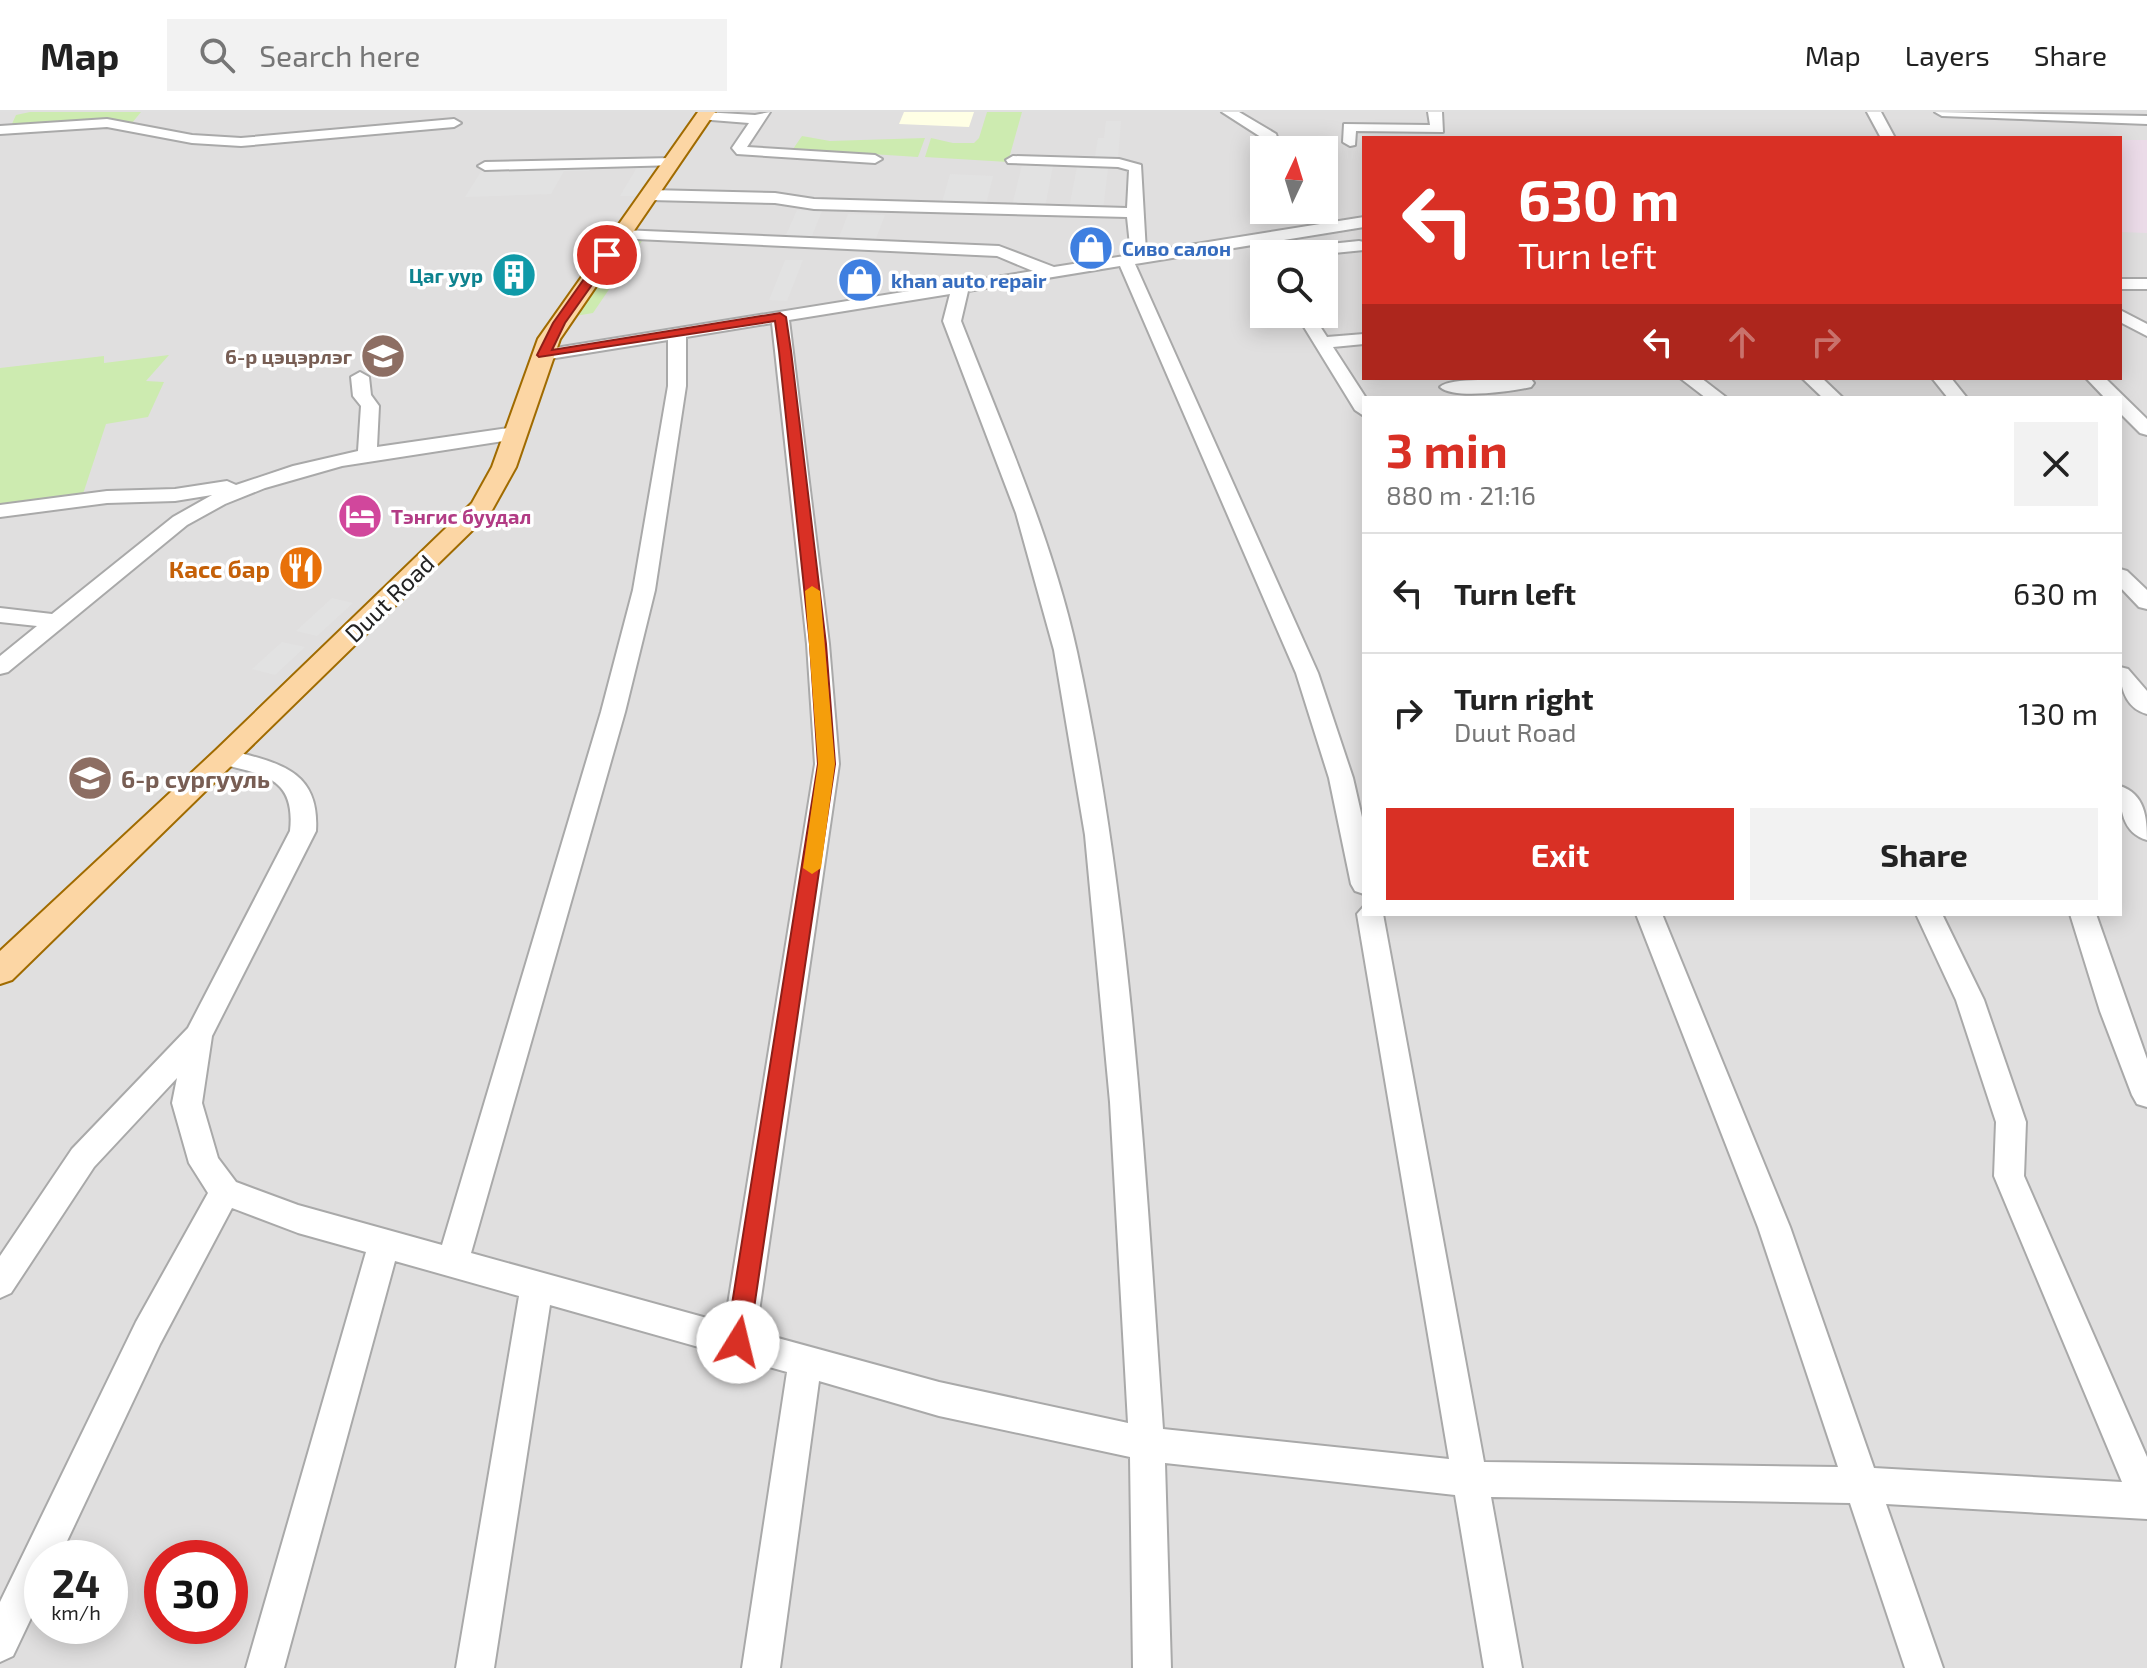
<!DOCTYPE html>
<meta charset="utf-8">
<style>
:root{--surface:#fff;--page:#f2f2f2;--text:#222;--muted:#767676;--line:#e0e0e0;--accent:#d93025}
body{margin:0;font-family:"Exo 2",sans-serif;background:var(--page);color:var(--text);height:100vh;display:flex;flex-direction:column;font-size:30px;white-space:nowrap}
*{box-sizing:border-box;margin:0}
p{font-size:26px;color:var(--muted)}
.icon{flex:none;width:44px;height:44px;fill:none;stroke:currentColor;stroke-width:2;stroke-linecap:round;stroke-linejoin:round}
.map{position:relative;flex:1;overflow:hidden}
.side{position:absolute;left:1362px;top:284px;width:760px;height:520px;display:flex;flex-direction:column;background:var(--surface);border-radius:0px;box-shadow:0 4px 20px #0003}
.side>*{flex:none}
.hud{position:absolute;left:1362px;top:24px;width:760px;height:244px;border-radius:0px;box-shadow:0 4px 20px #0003;background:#d93025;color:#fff;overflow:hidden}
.needle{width:52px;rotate:4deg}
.fabs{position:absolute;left:1250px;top:24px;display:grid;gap:16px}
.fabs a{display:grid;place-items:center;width:88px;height:88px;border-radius:0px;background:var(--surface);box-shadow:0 4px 20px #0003;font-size:40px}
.speed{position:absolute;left:24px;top:1428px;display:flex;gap:16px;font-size:40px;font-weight:700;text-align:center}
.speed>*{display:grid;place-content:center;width:104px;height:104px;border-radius:50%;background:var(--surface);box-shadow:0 4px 20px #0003;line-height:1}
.speed small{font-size:20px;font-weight:400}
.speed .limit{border:12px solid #d22;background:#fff;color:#111}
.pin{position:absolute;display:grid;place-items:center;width:68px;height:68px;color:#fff;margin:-34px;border:4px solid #fff;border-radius:50%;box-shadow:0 2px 8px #0007}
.me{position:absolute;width:88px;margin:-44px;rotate:9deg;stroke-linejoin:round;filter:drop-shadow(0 0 6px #0008)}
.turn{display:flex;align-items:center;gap:28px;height:168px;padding:0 24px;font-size:36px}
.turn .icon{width:104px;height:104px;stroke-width:2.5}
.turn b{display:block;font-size:56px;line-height:68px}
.lanes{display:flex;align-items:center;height:76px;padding:0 24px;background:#0003;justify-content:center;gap:40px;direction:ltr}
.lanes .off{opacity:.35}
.round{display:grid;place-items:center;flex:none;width:84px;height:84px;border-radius:0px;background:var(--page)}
.headline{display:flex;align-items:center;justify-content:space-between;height:136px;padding:0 24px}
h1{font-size:48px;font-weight:700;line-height:60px;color:var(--accent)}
.action{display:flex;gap:16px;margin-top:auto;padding:16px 24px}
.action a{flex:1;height:92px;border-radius:0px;background:var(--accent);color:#fff;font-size:32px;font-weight:700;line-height:92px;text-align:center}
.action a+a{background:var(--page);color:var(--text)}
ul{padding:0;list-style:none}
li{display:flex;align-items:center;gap:24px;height:120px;padding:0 24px;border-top:2px solid var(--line)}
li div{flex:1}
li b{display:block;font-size:30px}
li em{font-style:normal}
header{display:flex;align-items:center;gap:48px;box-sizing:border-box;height:112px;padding:0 40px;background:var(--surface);border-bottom:2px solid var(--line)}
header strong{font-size:38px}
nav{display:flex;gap:44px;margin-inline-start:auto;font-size:28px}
.search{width:560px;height:72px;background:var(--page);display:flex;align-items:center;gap:20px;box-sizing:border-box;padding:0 28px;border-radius:0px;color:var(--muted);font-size:30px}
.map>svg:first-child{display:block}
.residential{fill:#e0dfdf;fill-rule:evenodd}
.industrial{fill:#ebdbe8}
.education{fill:#ffffe5}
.grass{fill:#cdebb0}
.parking{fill:#e2e2e2}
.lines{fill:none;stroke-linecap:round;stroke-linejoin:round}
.minor-casing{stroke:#a9a9a9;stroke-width:4}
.major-casing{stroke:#a06b00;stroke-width:4}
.minor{fill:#fff;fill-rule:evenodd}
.major{fill:#fcd6a4;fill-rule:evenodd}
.route{fill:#d93025;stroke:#8d1f18;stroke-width:2}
.slow{fill:#f59e0b}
.labels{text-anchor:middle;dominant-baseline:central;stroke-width:7;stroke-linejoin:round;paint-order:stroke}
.far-shop-label{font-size:20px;font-weight:bold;fill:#366cbe;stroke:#fff;text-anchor:start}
.far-culture-label{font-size:20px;font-weight:bold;fill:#0d838f;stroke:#fff;text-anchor:end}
.far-education-label{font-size:20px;font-weight:bold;fill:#785e54;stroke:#fff;text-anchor:end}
.far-hotel-label{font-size:20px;font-weight:bold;fill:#b23c85;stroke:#fff;text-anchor:start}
.food-label{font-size:24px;font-weight:bold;fill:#c56008;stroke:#fff;text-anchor:end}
.street-label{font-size:24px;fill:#222;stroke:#fff}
.education-label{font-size:24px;font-weight:bold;fill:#785e54;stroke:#fff;text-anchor:start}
</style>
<header>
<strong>Map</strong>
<div class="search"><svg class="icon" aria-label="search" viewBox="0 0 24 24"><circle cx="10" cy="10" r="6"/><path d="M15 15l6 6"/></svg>Search here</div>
<nav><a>Map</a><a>Layers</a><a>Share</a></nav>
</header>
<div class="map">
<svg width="2147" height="1556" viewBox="0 0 2147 1556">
<rect width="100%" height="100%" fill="#f2efe9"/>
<path class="residential" d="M 0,0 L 2147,0 L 2147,1556 L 0,1556 ZM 1364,26 L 2120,26 L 2120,266 L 1364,266 ZM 1264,38 L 1324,38 L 1324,98 L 1264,98 ZM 1264,142 L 1324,142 L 1324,202 L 1264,202 ZM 1364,286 L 2120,286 L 2120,802 L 1364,802 ZM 42,1446 L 110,1446 L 110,1514 L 42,1514 ZM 162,1446 L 230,1446 L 230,1514 L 162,1514 Z"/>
<path class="industrial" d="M 2120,28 L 2147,28 L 2147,121 L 2120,120 Z"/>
<path class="education" d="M 904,0 L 974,0 L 969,15 L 899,12 Z"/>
<path class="grass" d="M 30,0 L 141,0 L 132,11 L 85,7 L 11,14 L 16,3 Z
M 987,0 L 1022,0 L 1008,50 L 925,45 L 931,26 L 953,31 L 974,31 L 979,26 Z
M 802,24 L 830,29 L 925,26 L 918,45 L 793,37 Z
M 626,125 L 644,126 L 593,201 L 575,204 Z
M 169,243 L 146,269 L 164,270 L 148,305 L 106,312 L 83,382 L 0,392 L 0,256 L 104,244 L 104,251 Z"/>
<path class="parking" d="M 1106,9 L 1121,9 L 1118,45 L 1095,45 L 1098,26 L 1104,26 Z
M 617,52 L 660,52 L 639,84 L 620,84 L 636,57 L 614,56 Z
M 592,53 L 589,59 L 564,59 L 551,82 L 465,85 L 484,55 Z
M 1022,53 L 1053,54 L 1045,95 L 1012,94 Z
M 1077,55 L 1108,56 L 1103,98 L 1069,96 Z
M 950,62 L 993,64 L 986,93 L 941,94 Z
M 797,98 L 822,99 L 811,126 L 785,125 Z
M 848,102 L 885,103 L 875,129 L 838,128 Z
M 785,148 L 803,148 L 787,189 L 769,188 Z
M 332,486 L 353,491 L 317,524 L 296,519 Z
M 282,530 L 305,535 L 275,563 L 252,557 Z"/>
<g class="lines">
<g class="minor-casing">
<path id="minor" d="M 703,0 L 755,3 L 770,0 L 747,35 L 875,43 L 882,47 L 875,51 L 737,42 L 732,36 L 749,11 L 699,7 L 697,4 Z
M 1222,0 L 1239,0 L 1276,22 L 1281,38 L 1267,38 L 1264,27 Z
M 1428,0 L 1442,0 L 1443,20 L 1356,19 L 1355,33 L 1350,34 L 1343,30 L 1344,12 L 1430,13 Z
M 1867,0 L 1881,0 L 1895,26 L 1881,26 Z
M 1935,0 L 2147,4 L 2147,12 L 1942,4 Z
M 107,7 L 192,23 L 241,26 L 454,7 L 461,11 L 454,15 L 241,34 L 192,31 L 107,15 L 0,22 L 0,14 Z
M 1013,44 L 1119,47 L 1141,53 L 1146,140 L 1364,105 L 1364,115 L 1135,152 L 1318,561 L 1353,666 L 1364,714 L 1364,782 L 1355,779 L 1351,772 L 1329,666 L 1296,561 L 1120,154 L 968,179 L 961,209 C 1003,317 1052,426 1077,540 C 1132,795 1145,1057 1163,1317 L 1449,1347 L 1357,802 L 1364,794 L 1364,802 L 1383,802 L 1484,1350 L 1838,1355 L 1758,1115 L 1636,802 L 1662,802 L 1790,1115 L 1874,1356 L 2122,1370 L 1994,1064 L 1996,1010 L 1956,888 L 1916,802 L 1942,802 L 1984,888 L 2026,1010 L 2024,1064 L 2147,1345 L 2147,1407 L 1886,1392 L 1943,1556 L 1905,1556 L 1850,1391 L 1491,1385 L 1522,1556 L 1484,1556 L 1455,1383 L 1165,1351 L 1171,1556 L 1133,1556 L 1130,1345 L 939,1304 L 819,1269 L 780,1556 L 742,1556 L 787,1260 L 550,1193 L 494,1556 L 456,1556 L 519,1184 L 395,1149 L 284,1556 L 246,1556 L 366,1140 L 298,1121 L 232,1096 L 160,1232 L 59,1446 L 42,1446 L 42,1483 L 13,1544 L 0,1550 L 0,1490 L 136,1210 L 208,1081 L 189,1051 L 172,991 L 177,966 L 94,1055 L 11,1181 L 0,1186 L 0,1144 L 72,1037 L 188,916 L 290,719 C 296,664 262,663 218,651 L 214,645 L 218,639 L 226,637 C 276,651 320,656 316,719 L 212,924 L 202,991 L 218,1046 L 236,1070 L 298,1093 L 442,1133 L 601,600 L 633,478 L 668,274 L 668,228 L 543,248 L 534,243 L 543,238 L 1033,159 L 997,144 L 615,126 L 615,120 L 621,118 L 999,134 L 1054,155 L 1131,143 L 1127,105 L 814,97 L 775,91 L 650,88 L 642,83 L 650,78 L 775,81 L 814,87 L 1127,96 L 1129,58 L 1118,55 L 1008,51 L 1006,48 ZM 950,182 L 943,209 L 1016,401 L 1054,538 L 1085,723 L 1110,990 L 1128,1311 L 939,1270 L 756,1220 L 839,652 L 829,532 L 789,208 ZM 772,211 L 807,532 L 815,652 L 725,1211 L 471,1141 L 625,600 L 655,478 L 686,274 L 686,225 Z
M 673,46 L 678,47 L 678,53 L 485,58 L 478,54 L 485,50 Z
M 1359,129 L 1364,130 L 1364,138 L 1324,142 L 1274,142 L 1282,137 Z
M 2120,167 L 2147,167 L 2147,177 L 2120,177 Z
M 2120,198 L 2147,212 L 2147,224 L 2120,210 Z
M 1296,202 L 1312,202 L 1327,225 L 1364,222 L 1364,232 L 1333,235 L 1366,286 L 1364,304 L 1355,298 Z
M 360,260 L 369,265 L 371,283 L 379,294 L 377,335 L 516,315 L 525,321 L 516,327 L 342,354 L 265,376 L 225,392 L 187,413 L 8,560 L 0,562 L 0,544 L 37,514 L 0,510 L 0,496 L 52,502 L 173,405 L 212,383 L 175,389 L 107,391 L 0,405 L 0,393 L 107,379 L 175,377 L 227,369 L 236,373 L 293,354 L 358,339 L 361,294 L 353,284 L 351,265 Z
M 1523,266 L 1531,267 L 1534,271 L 1531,275 C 1513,279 1454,288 1440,275 C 1450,265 1504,269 1523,266 Z
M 1680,266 L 1701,266 L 1727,286 L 1706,286 Z
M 1802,266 L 1822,266 L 1843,286 L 1823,286 Z
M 1932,266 L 1951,266 L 1967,286 L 1948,286 Z
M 2086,266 L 2105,266 L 2147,307 L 2147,323 L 2140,321 L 2120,301 L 2120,286 L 2105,286 Z
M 2120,457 L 2127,459 L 2147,478 L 2147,497 L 2139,495 L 2120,475 Z
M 2120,555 L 2128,557 L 2147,579 L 2147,602 C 2125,596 2120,575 2120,555 Z
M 2120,674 C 2145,682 2147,706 2147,728 C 2122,721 2120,696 2120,674 Z
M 2070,802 L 2096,802 L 2147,947 L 2147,995 L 2137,992 L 2132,983 L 2100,899 Z"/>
</g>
<g class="major-casing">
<path id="major" d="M 698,0 L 715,0 L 560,227 L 516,355 L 491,400 L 12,868 L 0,872 L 0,839 L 216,638 L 472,391 L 492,355 L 538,227 Z"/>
</g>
<use href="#minor" class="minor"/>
<use href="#major" class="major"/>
</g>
<path class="route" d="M 607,139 L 613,143 L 565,211 L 552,238 L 780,201 L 786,205 L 791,239 L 826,532 L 835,652 L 749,1230 L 746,1238 L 738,1241 L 730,1238 L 726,1230 L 818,652 L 810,532 L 779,239 L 775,209 L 539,245 L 537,243 L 553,211 L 603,140 Z"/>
<path class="slow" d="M 812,474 L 820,479 L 835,652 L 821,756 L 812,762 L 803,756 L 818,652 L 805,479 Z"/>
<defs>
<g id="shop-disc" transform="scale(2.3)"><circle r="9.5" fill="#3f7fe0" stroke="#fff"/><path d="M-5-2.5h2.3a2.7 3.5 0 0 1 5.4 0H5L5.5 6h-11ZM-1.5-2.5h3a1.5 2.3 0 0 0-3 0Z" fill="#fff"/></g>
<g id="building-disc" transform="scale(2.3)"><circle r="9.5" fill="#0f9aa8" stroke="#fff"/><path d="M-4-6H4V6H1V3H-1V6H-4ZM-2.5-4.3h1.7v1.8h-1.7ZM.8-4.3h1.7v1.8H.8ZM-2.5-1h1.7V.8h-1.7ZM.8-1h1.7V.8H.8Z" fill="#fff"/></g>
<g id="school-disc" transform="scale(2.3)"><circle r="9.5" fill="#8d6e63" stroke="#fff"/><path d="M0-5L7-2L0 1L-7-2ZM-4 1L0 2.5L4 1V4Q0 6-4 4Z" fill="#fff"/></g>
<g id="hotel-disc" transform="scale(2.3)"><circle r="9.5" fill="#d1479c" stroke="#fff"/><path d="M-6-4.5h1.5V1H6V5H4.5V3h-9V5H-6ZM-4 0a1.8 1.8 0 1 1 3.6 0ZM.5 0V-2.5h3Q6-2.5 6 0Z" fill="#fff"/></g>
<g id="restaurant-disc" transform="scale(2.3)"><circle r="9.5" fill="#e8710a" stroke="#fff"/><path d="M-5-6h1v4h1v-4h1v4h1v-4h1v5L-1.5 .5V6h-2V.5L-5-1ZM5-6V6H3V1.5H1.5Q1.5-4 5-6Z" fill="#fff"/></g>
</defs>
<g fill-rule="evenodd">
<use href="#shop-disc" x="1091" y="136"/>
<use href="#building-disc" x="514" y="163"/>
<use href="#shop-disc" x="860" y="168"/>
<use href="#school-disc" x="383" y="244"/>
<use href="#hotel-disc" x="360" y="404"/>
<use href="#restaurant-disc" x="301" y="456"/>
<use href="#school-disc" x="90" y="666"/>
</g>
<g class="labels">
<g class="far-shop-label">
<text x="1122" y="136">Сиво салон</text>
<text x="891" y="168">khan auto repair</text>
</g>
<g class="far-culture-label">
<text x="483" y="163">Цаг уур</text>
</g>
<g class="far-education-label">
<text x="352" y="244">6-р цэцэрлэг</text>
</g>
<g class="far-hotel-label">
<text x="391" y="404">Тэнгис буудал</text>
</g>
<g class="food-label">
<text x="270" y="456">Касс бар</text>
</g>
<g class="street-label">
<text transform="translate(389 486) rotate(-44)">Duut Road</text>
</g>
<g class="education-label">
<text x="121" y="666">6-р сургууль</text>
</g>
</g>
</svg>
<div class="fabs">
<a><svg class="needle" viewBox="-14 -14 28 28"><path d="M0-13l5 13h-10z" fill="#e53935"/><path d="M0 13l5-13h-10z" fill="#767676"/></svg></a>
<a><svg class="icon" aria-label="search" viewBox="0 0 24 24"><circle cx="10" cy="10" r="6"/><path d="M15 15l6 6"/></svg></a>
</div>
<div class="speed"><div>24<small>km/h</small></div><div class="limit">30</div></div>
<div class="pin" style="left:607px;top:143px;background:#d93025"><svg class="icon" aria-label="arrive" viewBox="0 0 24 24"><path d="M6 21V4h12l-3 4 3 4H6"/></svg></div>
<svg class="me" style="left:738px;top:1230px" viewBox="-20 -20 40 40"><circle r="19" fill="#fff"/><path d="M0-13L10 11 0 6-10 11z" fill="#d93025"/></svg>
<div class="hud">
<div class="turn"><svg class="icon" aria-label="left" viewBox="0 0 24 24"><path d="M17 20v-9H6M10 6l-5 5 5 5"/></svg><div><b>630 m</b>Turn left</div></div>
<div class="lanes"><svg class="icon" aria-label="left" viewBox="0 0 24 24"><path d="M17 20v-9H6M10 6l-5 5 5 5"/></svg><svg class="icon off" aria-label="ahead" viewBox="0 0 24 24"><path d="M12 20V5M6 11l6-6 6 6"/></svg><svg class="icon off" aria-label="right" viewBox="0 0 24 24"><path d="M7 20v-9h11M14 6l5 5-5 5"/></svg></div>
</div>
<section class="side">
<div class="headline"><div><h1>3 min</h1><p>880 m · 21:16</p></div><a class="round"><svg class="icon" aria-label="close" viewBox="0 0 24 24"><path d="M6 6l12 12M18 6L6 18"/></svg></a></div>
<ul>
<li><svg class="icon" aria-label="left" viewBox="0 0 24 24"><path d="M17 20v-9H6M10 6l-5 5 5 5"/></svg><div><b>Turn left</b></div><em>630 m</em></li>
<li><svg class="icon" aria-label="right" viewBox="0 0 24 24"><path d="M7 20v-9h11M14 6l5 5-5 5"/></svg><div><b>Turn right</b><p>Duut Road</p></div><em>130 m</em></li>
</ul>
<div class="action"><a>Exit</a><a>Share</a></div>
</section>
</div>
